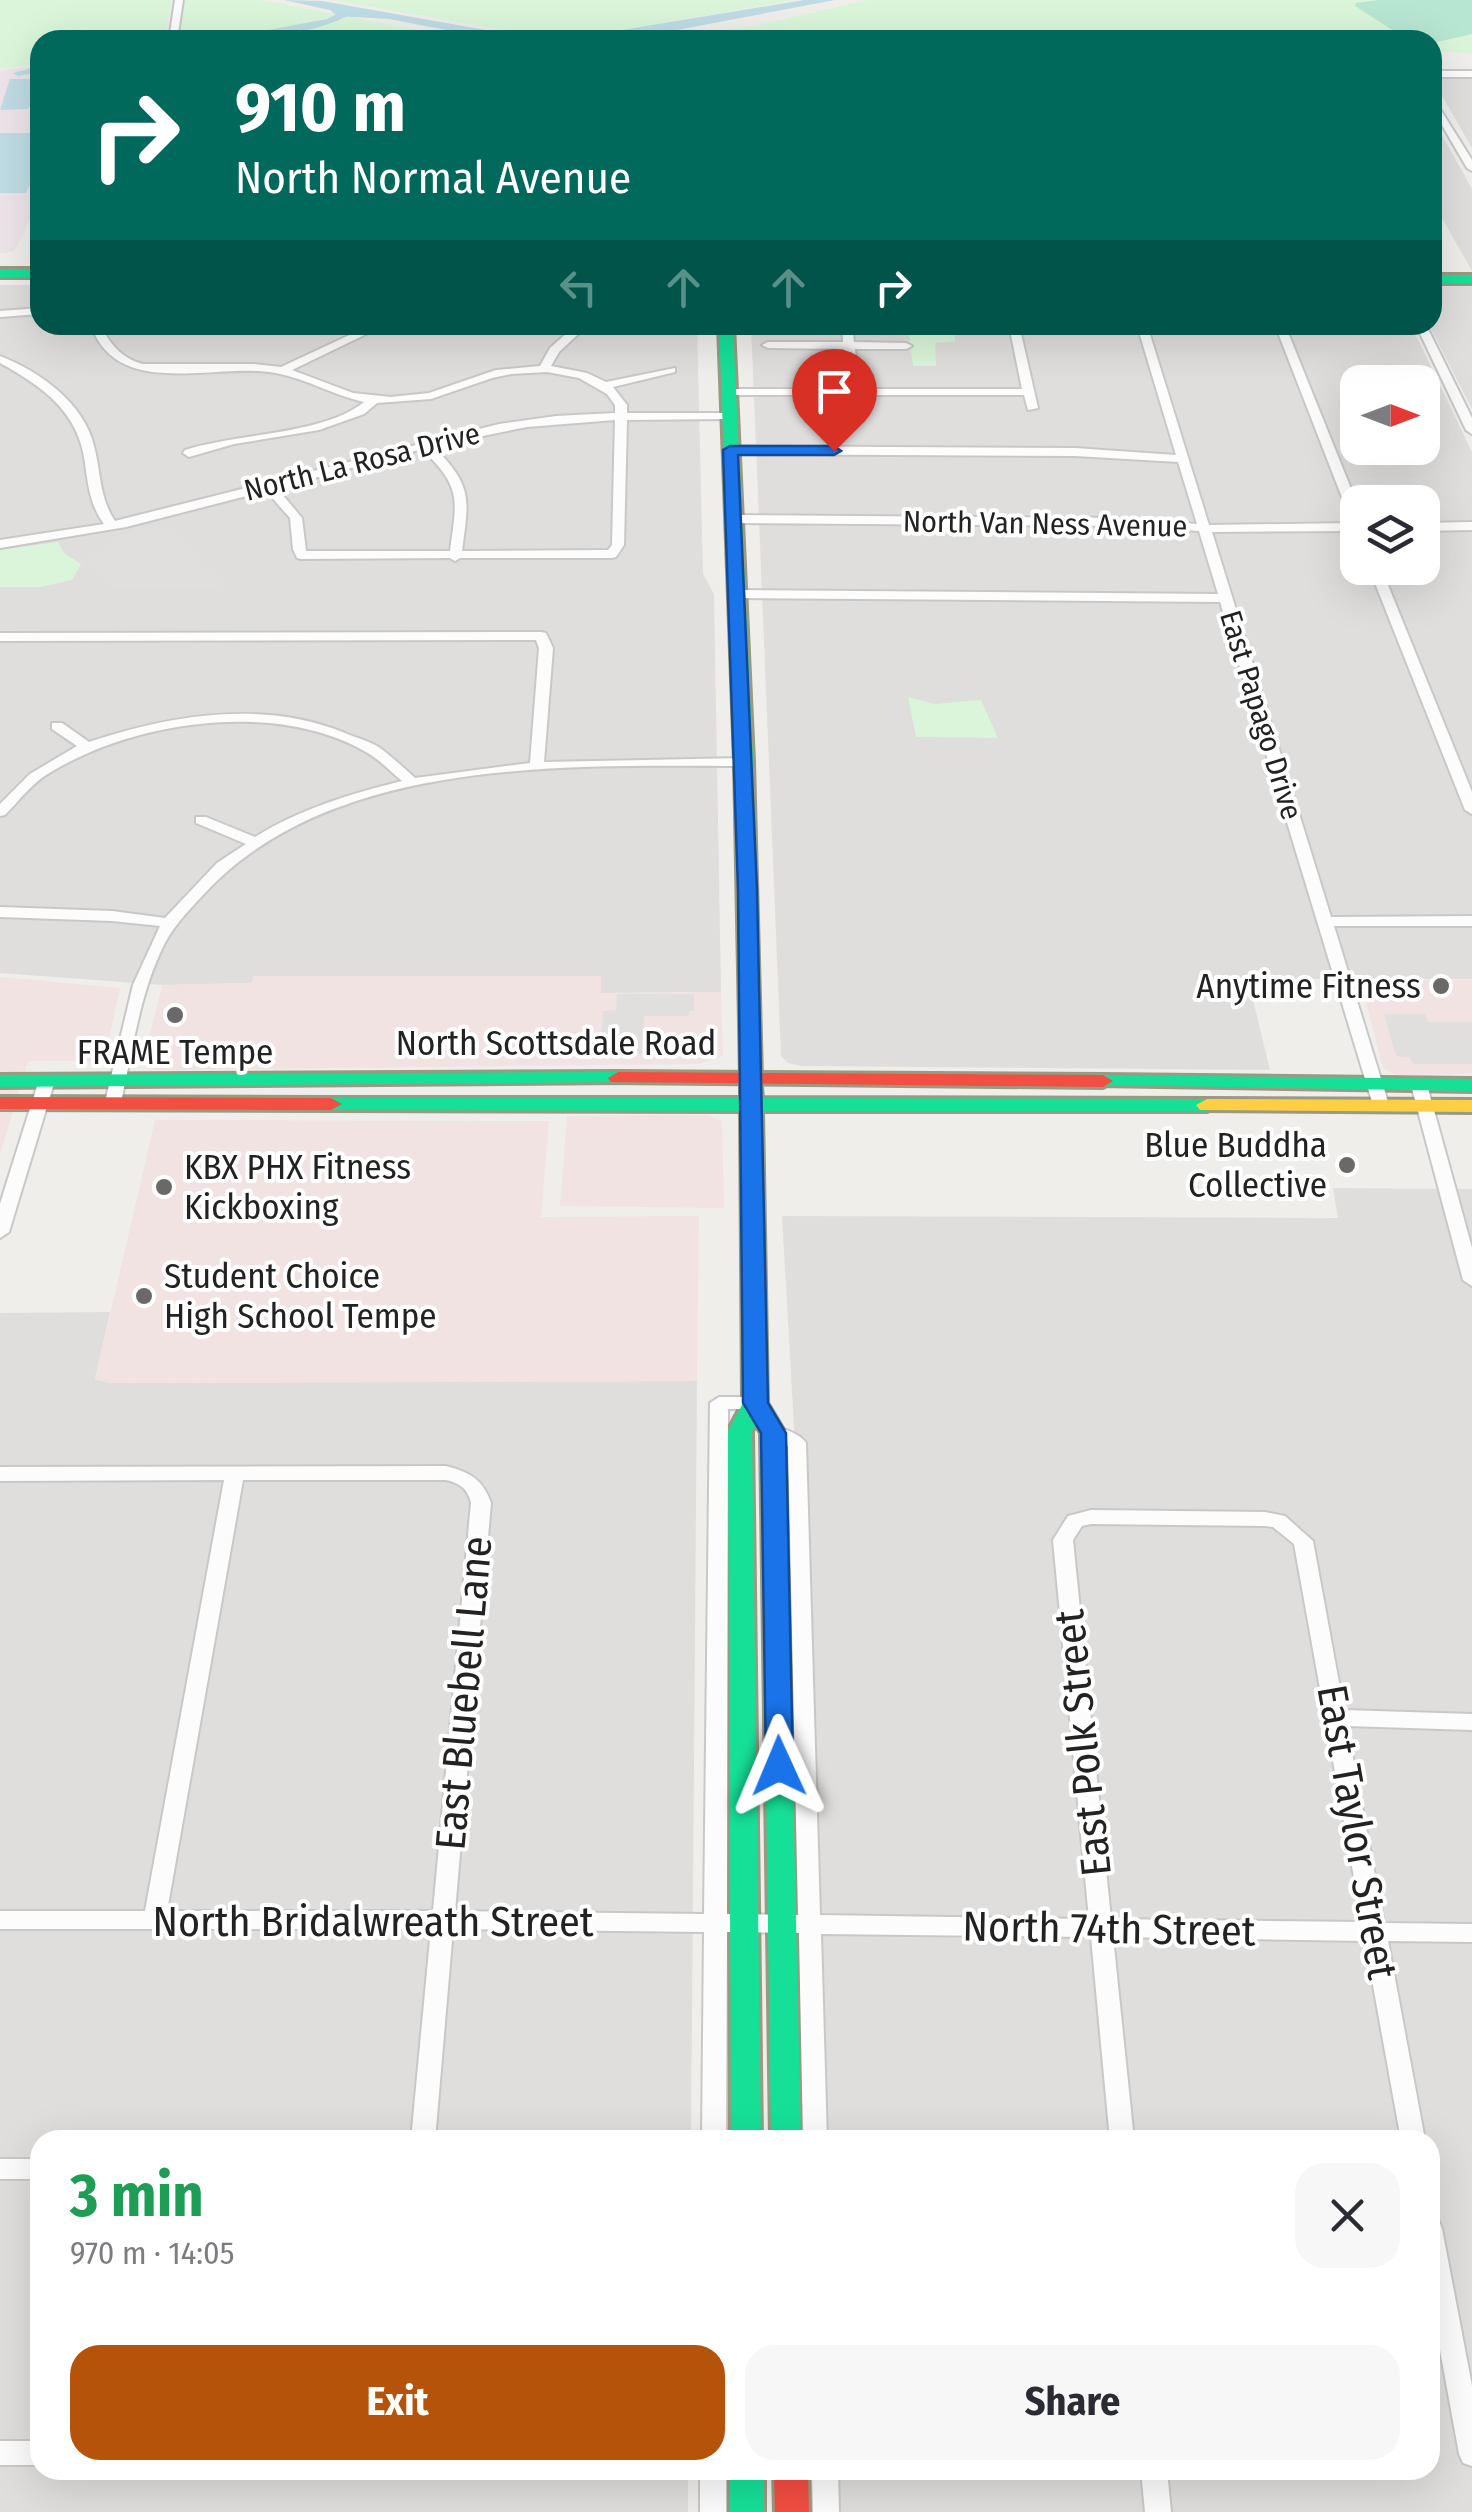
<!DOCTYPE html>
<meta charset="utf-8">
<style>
:root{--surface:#fff;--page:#f7f7f7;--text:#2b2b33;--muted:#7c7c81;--accent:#b45309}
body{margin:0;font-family:"Fira Sans Condensed",sans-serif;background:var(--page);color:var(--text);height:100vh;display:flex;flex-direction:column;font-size:38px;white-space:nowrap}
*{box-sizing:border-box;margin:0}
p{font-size:32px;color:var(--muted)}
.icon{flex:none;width:55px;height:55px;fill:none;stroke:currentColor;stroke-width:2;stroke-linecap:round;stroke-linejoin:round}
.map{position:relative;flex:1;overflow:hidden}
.details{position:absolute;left:30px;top:2130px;width:1410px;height:350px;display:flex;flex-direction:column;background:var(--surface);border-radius:30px;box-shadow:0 10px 40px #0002}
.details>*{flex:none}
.banner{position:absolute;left:30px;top:30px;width:1412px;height:305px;border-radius:30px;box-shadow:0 10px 40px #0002;background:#00695c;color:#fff;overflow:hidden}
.needle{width:65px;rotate:90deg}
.buttons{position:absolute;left:1340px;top:365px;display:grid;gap:20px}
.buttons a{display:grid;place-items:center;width:100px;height:100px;border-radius:20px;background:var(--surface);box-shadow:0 10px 40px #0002;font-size:50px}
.pin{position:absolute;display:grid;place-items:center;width:85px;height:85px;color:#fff;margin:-102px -42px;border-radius:50% 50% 50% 0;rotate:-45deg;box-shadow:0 0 10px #0007}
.pin .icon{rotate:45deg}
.me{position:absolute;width:110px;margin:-55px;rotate:359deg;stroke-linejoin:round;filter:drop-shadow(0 0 8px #0008)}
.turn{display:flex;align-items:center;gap:35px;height:210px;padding:0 40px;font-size:45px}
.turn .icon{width:130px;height:130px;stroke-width:2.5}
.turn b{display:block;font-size:70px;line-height:85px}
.lanes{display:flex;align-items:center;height:95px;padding:0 40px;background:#0003;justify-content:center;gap:50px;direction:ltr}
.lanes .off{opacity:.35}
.round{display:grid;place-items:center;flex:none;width:105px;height:105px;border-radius:30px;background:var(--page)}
.summary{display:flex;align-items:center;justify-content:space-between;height:170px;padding:0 40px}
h1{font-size:60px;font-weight:700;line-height:75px;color:#1e9e55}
.button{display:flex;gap:20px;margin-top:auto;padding:20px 40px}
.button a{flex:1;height:115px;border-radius:30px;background:var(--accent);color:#fff;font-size:40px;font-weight:700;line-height:115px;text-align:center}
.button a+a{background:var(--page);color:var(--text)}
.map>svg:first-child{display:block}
.residential{fill:#dfdedc;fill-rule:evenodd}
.commercial{fill:#f1e3e1}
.industrial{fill:#ede4e9}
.park{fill:#daf5da}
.pitch{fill:#b7e6d2}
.parking{fill:#e0dfde}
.water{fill:#bfdbe3}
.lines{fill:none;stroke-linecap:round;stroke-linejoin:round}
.canal{fill:#bfdbe3;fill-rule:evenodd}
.street-casing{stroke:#c9c8c7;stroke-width:4}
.fast-casing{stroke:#999a82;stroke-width:6}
.slow-casing{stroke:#999a82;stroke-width:6}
.jam-casing{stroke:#999a82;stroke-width:6}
.street{fill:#fdfcfc;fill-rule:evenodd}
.fast{fill:#16e098;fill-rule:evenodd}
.slow{fill:#ffcf43;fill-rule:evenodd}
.jam{fill:#f24e42;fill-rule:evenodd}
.route{fill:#1a73e8;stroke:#114b97;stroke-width:2.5}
.poi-dot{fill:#6a6968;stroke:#fff;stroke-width:4}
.labels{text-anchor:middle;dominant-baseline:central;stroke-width:8;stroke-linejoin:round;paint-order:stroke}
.far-street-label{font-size:30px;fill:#222;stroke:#fff}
.poi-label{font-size:35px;fill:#222;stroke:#fff;text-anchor:end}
.street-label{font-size:35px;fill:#222;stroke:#fff}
.near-street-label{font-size:42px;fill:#222;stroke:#fff}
</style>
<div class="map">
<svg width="1472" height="2512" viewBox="0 0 1472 2512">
<rect width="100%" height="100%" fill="#f0eeeb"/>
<path class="residential" d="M 1433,78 L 1472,78 L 1472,148 L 1433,80 Z
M 1433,119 L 1472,189 L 1472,271 L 1433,202 Z
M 1433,282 L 1472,283 L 1472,409 L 1429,325 L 1432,325 Z
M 0,285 L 40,285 L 40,325 L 697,325 L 703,574 L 714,594 L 721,992 L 600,993 L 600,976 L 254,976 L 252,983 L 162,985 L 0,973 Z
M 751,325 L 1411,325 L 1472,452 L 1472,979 L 1248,979 L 1270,1070 L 801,1066 L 788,1063 L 781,1056 ZM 1358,382 L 1422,382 L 1422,448 L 1358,448 ZM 1358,502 L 1422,502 L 1422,568 L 1358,568 Z
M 1333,1188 L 1472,1189 L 1472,2512 L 810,2512 L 810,2470 L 1430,2470 L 1430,2140 L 805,2140 L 794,1426 L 782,1216 L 1338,1218 Z
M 110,1312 L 95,1379 L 110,1383 L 697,1381 L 691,2140 L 40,2140 L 40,2470 L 688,2470 L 688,2512 L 0,2512 L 0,1313 Z"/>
<path class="commercial" d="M 254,976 L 601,976 L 601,993 L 721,992 L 723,1056 L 699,1064 L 154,1070 L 144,1057 L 162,985 L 251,983 Z
M 0,977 L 120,988 L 106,1052 L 93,1061 L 28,1061 L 0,1155 Z
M 1360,980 L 1472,980 L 1472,1074 L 1396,1075 L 1383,1068 Z
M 707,1115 L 722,1121 L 724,1208 L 560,1206 L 567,1116 Z
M 155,1120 L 549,1121 L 541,1217 L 699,1216 L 697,1381 L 109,1383 L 95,1379 Z"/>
<path class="industrial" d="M 40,65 L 40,210 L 35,210 L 14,251 L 0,254 L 0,71 Z"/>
<path class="park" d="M 0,0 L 172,0 L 165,40 L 40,40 L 40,65 L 0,68 Z
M 185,0 L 260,0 L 472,40 L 179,40 Z
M 332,0 L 794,0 L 613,32 L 552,38 Z
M 868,0 L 1472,0 L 1472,53 L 1433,52 L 1432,40 L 664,40 L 750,27 Z
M 854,325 L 1006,325 L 1006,327 L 955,326 L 955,341 L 935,343 L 936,366 L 913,366 L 908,326 Z
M 58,542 L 64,553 L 81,564 L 72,580 L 41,587 L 0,587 L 0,550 Z
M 908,697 L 935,704 L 981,700 L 998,738 L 916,737 Z"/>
<path class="pitch" d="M 1378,0 L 1472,0 L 1472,34 L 1433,43 L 1432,40 L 1408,40 L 1355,6 L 1356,3 Z"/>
<path class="parking" d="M 161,525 L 224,589 L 115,589 L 88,560 L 131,532 Z
M 617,994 L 694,994 L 694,1011 L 689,1011 L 689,1016 L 644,1016 L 642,1054 L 600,1054 L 603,1011 L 616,1010 Z
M 1384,1014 L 1425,1014 L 1428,1022 L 1472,1022 L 1472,1064 L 1413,1064 L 1410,1057 L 1396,1056 Z"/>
<path class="water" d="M 284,0 L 322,1 L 526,37 L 568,39 L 804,0 L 835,0 L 624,40 L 498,40 L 389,19 L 337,16 L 330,10 Z
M 10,79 L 40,79 L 40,91 L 28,109 L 0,110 Z
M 0,133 L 40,133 L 40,164 L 26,193 L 0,193 Z"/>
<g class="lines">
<path class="canal" d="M 351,7 L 355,12 C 316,34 260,40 216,40 L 327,19 Z
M 40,66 L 40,72 L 18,76 L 13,73 Z"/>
<g class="street-casing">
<path id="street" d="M 175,0 L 183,0 L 177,40 L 169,40 Z
M 1432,71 L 1472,71 L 1472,77 L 1432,77 Z
M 1432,96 L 1472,160 L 1472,171 L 1467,168 L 1432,108 Z
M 40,308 L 40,314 L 0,317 L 0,311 Z
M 91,325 L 101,325 C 109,344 123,359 143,364 L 253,364 L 281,367 L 371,325 L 385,325 L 292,370 L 353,393 L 391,397 L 429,393 L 496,370 L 540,366 L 550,348 L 576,325 L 588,325 L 559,352 L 551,366 L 587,373 L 606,382 L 675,368 L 675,372 L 613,387 L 627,405 L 627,413 L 728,413 L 734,416 L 728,419 L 627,420 L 624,545 L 616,557 L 612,558 L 460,558 L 455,561 L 450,558 L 301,559 L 297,558 L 293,549 L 290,518 L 266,491 L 126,527 L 0,548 L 0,540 L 104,524 C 90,505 88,485 85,463 C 79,412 42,386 0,363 L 0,356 C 39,371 84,403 94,446 C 101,472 99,498 115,521 L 499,424 L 556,416 L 615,413 L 615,405 L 607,394 L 579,378 L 547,372 L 511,374 L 492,378 L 431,399 L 377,403 L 364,414 L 319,430 L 234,444 L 189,457 L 183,453 L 185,450 C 237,433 324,435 364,402 C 332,395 302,376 269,372 C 212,364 116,399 91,325 ZM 615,420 L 612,545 L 608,550 L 462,551 C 469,498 473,486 433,446 L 527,427 ZM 422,449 C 462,488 457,499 450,551 L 306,551 L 302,518 L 277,488 Z
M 842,325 L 852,325 L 854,342 L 906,343 L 912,346 L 906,349 L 855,349 L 858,389 L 1022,389 L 1009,325 L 1019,325 L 1038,408 L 1028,410 L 1024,395 L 728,395 L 722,392 L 728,389 L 847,389 L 844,349 L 768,348 L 762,345 L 768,342 L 843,342 Z
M 1137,325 L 1147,325 L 1209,525 L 1352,523 L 1275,325 L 1285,325 L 1358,506 L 1358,531 L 1212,532 L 1331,917 L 1472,916 L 1472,926 L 1334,926 L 1389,1105 L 1387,1109 L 1381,1110 L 1373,1105 L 1220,602 L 736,598 L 730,594 L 736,590 L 1218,594 L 1199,531 L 1126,526 L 733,523 L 727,519 L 733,515 L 1126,518 L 1197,524 L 1178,462 L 1075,456 L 730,454 L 724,450 L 730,446 L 1075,448 L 1176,455 Z
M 1416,325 L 1426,325 L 1472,418 L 1472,434 L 1466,430 Z
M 1472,522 L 1472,530 L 1422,531 L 1422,523 Z
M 1369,568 L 1381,568 L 1472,792 L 1472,814 L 1465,810 Z
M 541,632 L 546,633 L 553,648 L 544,762 L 744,758 L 751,762 L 744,766 C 571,766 332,755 204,894 C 190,909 176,923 166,941 C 140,990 133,1048 121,1102 L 119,1106 L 107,1106 L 105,1102 L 133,985 L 160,926 L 112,921 L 0,917 L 0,907 L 112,911 L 165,918 L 217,863 L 246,844 L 196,823 L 196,817 L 206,817 L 255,837 C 300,809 350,794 402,781 C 391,772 379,759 366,752 C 274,699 129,721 43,777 C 29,787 17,803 5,815 L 0,816 L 0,804 L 30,774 L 77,746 L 52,729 L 52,723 L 62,723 L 89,742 C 170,715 263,699 345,733 C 356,738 370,741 380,748 C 392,757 404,768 415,778 L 530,763 L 539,648 L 536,640 L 0,641 L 0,633 Z
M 47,1075 L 55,1080 L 9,1232 L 0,1238 L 0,1204 L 39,1080 Z
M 1419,1080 L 1427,1085 L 1472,1248 L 1472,1286 L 1463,1280 L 1411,1085 Z
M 719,1397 L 755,1397 L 764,1403 L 755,1409 L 728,1409 L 727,1914 L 798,1915 L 788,1446 L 766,1438 L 764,1433 L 766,1428 C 778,1425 799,1433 806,1443 L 820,1915 L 1089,1919 L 1053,1540 L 1068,1516 L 1091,1510 L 1265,1512 L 1285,1516 L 1313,1541 L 1344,1710 L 1472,1714 L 1472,1730 L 1347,1726 L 1384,1923 L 1472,1924 L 1472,1942 L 1388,1941 L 1425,2140 L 1401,2140 L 1365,1941 L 1113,1937 L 1134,2140 L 1110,2140 L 1091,1937 L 821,1934 L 827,2140 L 803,2140 L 799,1933 L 727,1932 L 726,2140 L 702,2140 L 704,1932 L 453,1929 L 435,2140 L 411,2140 L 431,1929 L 0,1929 L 0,1911 L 145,1911 L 224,1480 L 0,1481 L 0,1467 L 446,1466 C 469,1472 483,1479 491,1503 L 455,1911 L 704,1914 L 710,1403 ZM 243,1480 L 446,1480 C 460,1483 468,1489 471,1503 L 433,1911 L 167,1911 ZM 1091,1524 L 1265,1526 L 1273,1527 L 1294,1544 L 1362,1922 L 1111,1919 L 1073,1540 L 1082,1526 Z
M 0,2159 L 40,2159 L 40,2179 L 0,2179 Z
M 1430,2218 L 1439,2221 L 1442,2229 L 1472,2386 L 1472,2466 L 1463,2463 L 1459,2454 L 1430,2295 Z
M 0,2441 L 40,2441 L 40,2465 L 0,2465 Z
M 700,2470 L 726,2470 L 726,2512 L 700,2512 Z
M 812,2470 L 838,2470 L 839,2512 L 813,2512 Z
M 1141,2470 L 1167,2470 L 1171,2512 L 1145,2512 Z"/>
</g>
<g class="fast-casing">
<path id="fast" d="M 0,269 L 40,269 L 40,277 L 0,277 Z
M 1432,275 L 1472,275 L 1472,283 L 1432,283 Z
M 719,325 L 733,325 L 753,762 L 761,1077 L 756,1082 L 761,1087 L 762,1098 L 1207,1099 L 1218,1105 L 1207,1111 L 762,1111 L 767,1403 L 785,1433 L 801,2140 L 771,2140 L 761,1433 L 756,1424 L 752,1431 L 761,2140 L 731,2140 L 728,1431 L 743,1403 L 741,1111 L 331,1110 L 320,1104 L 331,1098 L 741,1098 L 741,1087 L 746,1082 L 741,1077 L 735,762 Z
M 618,1072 L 628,1078 L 625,1082 L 0,1087 L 0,1075 Z
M 1103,1075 L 1472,1079 L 1472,1091 L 1096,1085 L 1093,1081 Z
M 730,2470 L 764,2470 L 764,2512 L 730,2512 Z"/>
</g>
<g class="slow-casing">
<path id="slow" d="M 1207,1099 L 1472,1100 L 1472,1112 L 1200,1110 L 1196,1105 Z"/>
</g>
<g class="jam-casing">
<path id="jam" d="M 618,1072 L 1103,1075 L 1113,1081 L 1103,1087 L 611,1082 L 608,1078 Z
M 0,1097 L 331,1098 L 342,1104 L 331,1110 L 0,1109 Z
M 774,2470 L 808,2470 L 809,2512 L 775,2512 Z"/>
</g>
<use href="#street" class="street"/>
<use href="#fast" class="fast"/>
<use href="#slow" class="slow"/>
<use href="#jam" class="jam"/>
</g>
<path class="route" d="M 730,446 L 834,446 L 841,451 L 834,455 L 738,455 L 757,890 L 768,1403 L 786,1433 L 793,1766 L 789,1774 L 779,1777 L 770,1774 L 766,1766 L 761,1433 L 743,1403 L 738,890 L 723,450 Z"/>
<g class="poi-dot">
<circle cx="1441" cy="986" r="10"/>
<circle cx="175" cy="1015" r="10"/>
<circle cx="1347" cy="1165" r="10"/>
<circle cx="164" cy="1187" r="10"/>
<circle cx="144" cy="1296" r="10"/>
</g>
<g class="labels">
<g class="far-street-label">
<text transform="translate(362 462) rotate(-14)">North La Rosa Drive</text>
<text transform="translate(1045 524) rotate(1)">North Van Ness Avenue</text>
<text transform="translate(1261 715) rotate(73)">East Papago Drive</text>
</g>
<g class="poi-label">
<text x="1421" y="986">Anytime Fitness</text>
<text x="175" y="1052" text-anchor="middle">FRAME Tempe</text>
<text x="1327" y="1145">Blue Buddha<tspan x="1327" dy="40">Collective</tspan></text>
<text x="184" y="1167" text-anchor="start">KBX PHX Fitness<tspan x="184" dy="40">Kickboxing</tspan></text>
<text x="164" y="1276" text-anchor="start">Student Choice<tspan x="164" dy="40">High School Tempe</tspan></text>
</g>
<g class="street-label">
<text x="556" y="1043">North Scottsdale Road</text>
</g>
<g class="near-street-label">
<text transform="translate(464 1693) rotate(-85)">East Bluebell Lane</text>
<text transform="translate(1083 1743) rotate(-96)">East Polk Street</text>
<text transform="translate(1357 1832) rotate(80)">East Taylor Street</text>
<text x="373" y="1922">North Bridalwreath Street</text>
<text transform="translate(1109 1929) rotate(1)">North 74th Street</text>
</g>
</g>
</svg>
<div class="buttons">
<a><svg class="needle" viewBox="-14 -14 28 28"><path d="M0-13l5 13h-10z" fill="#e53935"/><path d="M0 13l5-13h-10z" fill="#7c7c81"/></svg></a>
<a><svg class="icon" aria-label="layers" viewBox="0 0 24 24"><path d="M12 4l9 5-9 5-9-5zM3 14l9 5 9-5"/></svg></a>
</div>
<div class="pin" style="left:834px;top:451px;background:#d93025"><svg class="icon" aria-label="arrive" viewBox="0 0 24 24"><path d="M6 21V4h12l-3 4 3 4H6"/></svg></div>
<svg class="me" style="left:779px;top:1766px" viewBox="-20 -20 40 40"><path d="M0-17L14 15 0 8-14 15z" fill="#1a73e8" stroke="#fff" stroke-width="4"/></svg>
<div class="banner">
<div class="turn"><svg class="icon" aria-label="right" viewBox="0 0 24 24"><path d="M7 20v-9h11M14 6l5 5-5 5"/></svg><div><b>910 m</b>North Normal Avenue</div></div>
<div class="lanes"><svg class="icon off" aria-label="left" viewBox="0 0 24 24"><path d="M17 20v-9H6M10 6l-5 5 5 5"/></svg><svg class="icon off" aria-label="ahead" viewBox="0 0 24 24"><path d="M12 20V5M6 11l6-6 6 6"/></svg><svg class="icon off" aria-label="ahead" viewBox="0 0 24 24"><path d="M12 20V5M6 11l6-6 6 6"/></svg><svg class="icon" aria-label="right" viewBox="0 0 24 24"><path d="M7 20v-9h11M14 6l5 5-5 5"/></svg></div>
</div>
<section class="details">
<div class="summary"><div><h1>3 min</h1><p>970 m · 14:05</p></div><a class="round"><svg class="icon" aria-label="close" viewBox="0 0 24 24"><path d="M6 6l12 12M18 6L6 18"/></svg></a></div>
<div class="button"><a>Exit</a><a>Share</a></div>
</section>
</div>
